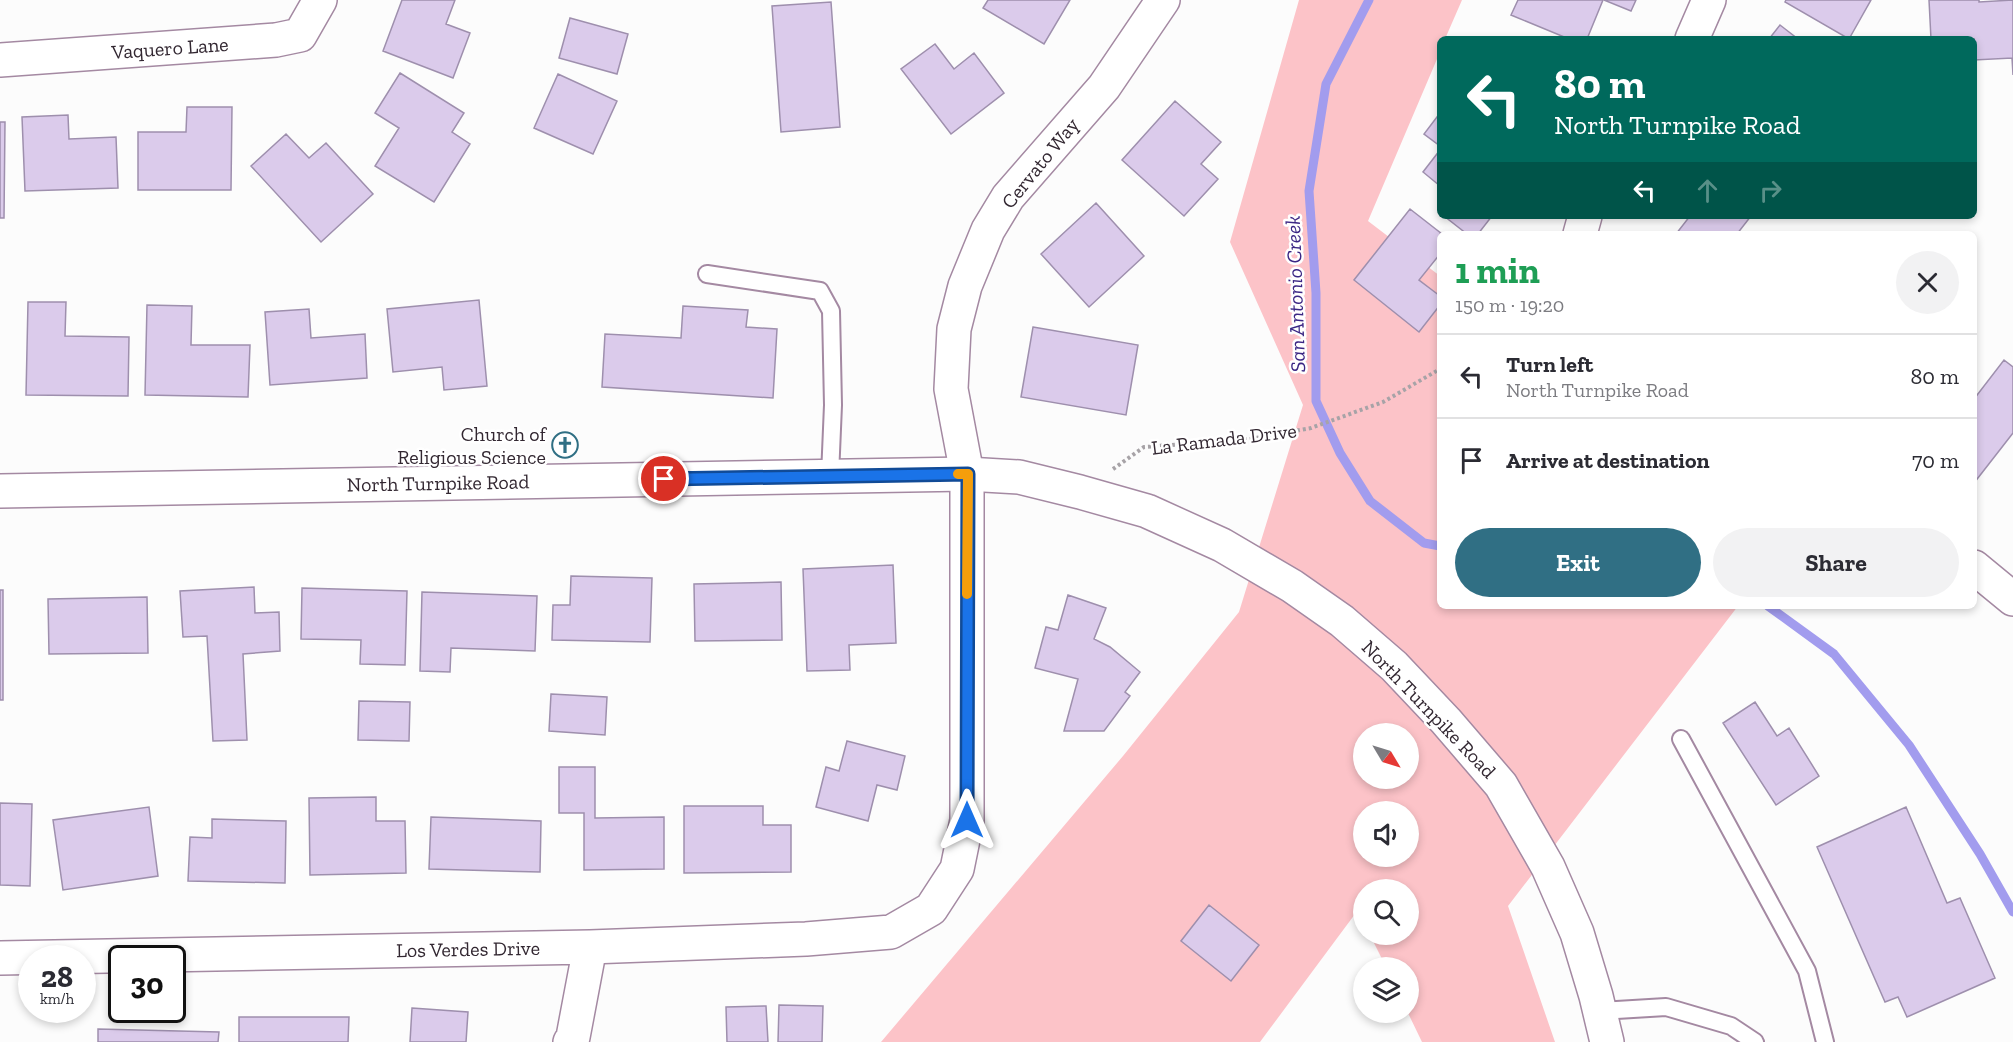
<!DOCTYPE html>
<meta charset="utf-8">
<style>
:root{--surface:#fff;--page:#f2f2f3;--text:#2b2b33;--muted:#7c7c81;--line:#e1e1e2;--accent:#306f84}
body{margin:0;font-family:"Zilla Slab",serif;background:var(--page);color:var(--text);height:100vh;display:flex;flex-direction:column;font-size:22px;white-space:nowrap}
*{box-sizing:border-box;margin:0}
p{font-size:20px;color:var(--muted)}
.icon{flex:none;width:33px;height:33px;fill:none;stroke:currentColor;stroke-width:2;stroke-linecap:round;stroke-linejoin:round}
.map{position:relative;flex:1;overflow:hidden}
.panel{position:absolute;left:1437px;top:231px;width:540px;height:378px;display:flex;flex-direction:column;background:var(--surface);border-radius:9px;box-shadow:0 3px 9px #0003}
.panel>*{flex:none}
.banner{position:absolute;left:1437px;top:36px;width:540px;height:183px;border-radius:9px;box-shadow:0 3px 9px #0003;background:#00695c;color:#fff;overflow:hidden}
.needle{width:39px;rotate:128deg}
.controls{position:absolute;left:1353px;top:723px;display:grid;gap:12px}
.controls a{display:grid;place-items:center;width:66px;height:66px;border-radius:50%;background:var(--surface);box-shadow:0 3px 9px #0003;font-size:30px}
.speed{position:absolute;left:18px;top:945px;display:flex;gap:12px;font-size:30px;font-weight:700;text-align:center}
.speed>*{display:grid;place-content:center;width:78px;height:78px;border-radius:50%;background:var(--surface);box-shadow:0 3px 9px #0003;line-height:1}
.speed small{font-size:15px;font-weight:400}
.speed .limit{border:3px solid #111;border-radius:9px;background:#fff;color:#111}
.pin{position:absolute;display:grid;place-items:center;width:51px;height:51px;color:#fff;margin:-26px;border:3px solid #fff;border-radius:50%;box-shadow:0 2px 6px #0007}
.me{position:absolute;width:66px;margin:-33px;rotate:0deg;stroke-linejoin:round;filter:drop-shadow(0 0 4px #0008)}
.turn{display:flex;align-items:center;gap:21px;height:126px;padding:0 18px;font-size:27px}
.turn .icon{width:78px;height:78px;stroke-width:2.5}
.turn b{display:block;font-size:42px;line-height:51px}
.lanes{display:flex;align-items:center;height:57px;padding:0 18px;background:#0003;justify-content:center;gap:30px;direction:ltr}
.lanes .off{opacity:.35}
.round{display:grid;place-items:center;flex:none;width:63px;height:63px;border-radius:32px;background:var(--page)}
.overview{display:flex;align-items:center;justify-content:space-between;height:102px;padding:0 18px}
h1{font-size:36px;font-weight:700;line-height:45px;color:#1e9e55}
.action{display:flex;gap:12px;margin-top:auto;padding:12px 18px}
.action a{flex:1;height:69px;border-radius:36px;background:var(--accent);color:#fff;font-size:24px;font-weight:700;line-height:69px;text-align:center}
.action a+a{background:var(--page);color:var(--text)}
ul{padding:0;list-style:none}
li{display:flex;align-items:center;gap:18px;height:84px;padding:0 18px;border-top:2px solid var(--line)}
li div{flex:1}
li b{display:block;font-size:22px}
li em{font-style:normal}
.map>svg:first-child{display:block}
.green{fill:#fcc3c8;fill-rule:evenodd}
.lines{fill:none;stroke-linecap:round;stroke-linejoin:round}
.stream{stroke:#a29cee;stroke-width:9}
.building{fill:#dbcbeb;stroke:#9e8fad;stroke-width:1.5}
.lane-casing{stroke:#a489a2;stroke-width:20}
.street-casing{stroke:#a489a2;stroke-width:36}
.secondary-casing{stroke:#a489a2;stroke-width:36}
.path{stroke:#a7a3a7;stroke-width:4;stroke-dasharray:3 3;stroke-linecap:butt}
.lane{stroke:#fff;stroke-width:16}
.street{stroke:#fff;stroke-width:33}
.secondary{stroke:#fff;stroke-width:33}
.route-casing{stroke:#114b97;stroke-width:15}
.route{stroke:#1a73e8;stroke-width:10}
.slow{stroke:#f59e0b;stroke-width:10}
.labels{text-anchor:middle;dominant-baseline:central;stroke-width:5;stroke-linejoin:round;paint-order:stroke}
.street-label{font-size:20px;fill:#322731;stroke:#fff}
.poi-label{font-size:20px;fill:#322731;stroke:#fff;text-anchor:end}
.water-label{font-size:21px;font-style:italic;fill:#3b2684;stroke:#fff}
</style>
<div class="map">
<svg width="2013" height="1042" viewBox="0 0 2013 1042">
<rect width="100%" height="100%" fill="#fcfcfc"/>
<path class="green" d="M 1299,0 L 1462,0 L 1445,39 L 1440,39 L 1440,52 L 1368,221 L 1440,276 L 1440,606 L 1738,606 L 1508,906 L 1555,1042 L 1422,1042 L 1408,1013 L 1408,968 L 1386,967 L 1370,935 L 1408,934 L 1408,890 L 1364,890 L 1363,921 L 1358,910 L 1260,1042 L 881,1042 L 1123,756 L 1239,612 L 1303,405 L 1230,242 ZM 1364,734 L 1408,734 L 1408,778 L 1364,778 ZM 1364,812 L 1408,812 L 1408,856 L 1364,856 Z"/>
<g class="lines">
<path class="stream" d="M 1369,0 L 1326,84 L 1309,191 L 1316,293 L 1316,401 L 1340,453 L 1370,501 L 1424,543 L 1440,546
M 1768,606 L 1834,654 L 1909,745 L 1980,854 L 2013,912"/>
</g>
<path class="building" d="M 402,0 L 455,0 L 446,24 L 470,33 L 453,78 L 383,51 Z
M 988,0 L 1070,0 L 1044,44 L 983,8 Z
M 1518,0 L 1603,0 L 1587,39 L 1569,39 L 1511,15 Z
M 1604,0 L 1636,0 L 1631,11 Z
M 1786,0 L 1871,0 L 1849,39 L 1785,2 Z
M 1929,0 L 1979,0 L 1979,2 L 2013,0 L 2013,75 L 2012,58 L 1974,60 L 1974,39 L 1931,39 Z
M 831,2 L 840,127 L 781,132 L 772,6 Z
M 570,18 L 628,34 L 617,74 L 559,58 Z
M 1780,25 L 1798,39 L 1769,39 Z
M 935,44 L 954,69 L 974,53 L 1004,93 L 951,134 L 901,69 Z
M 400,73 L 464,113 L 452,132 L 470,144 L 434,202 L 375,166 L 399,128 L 375,113 Z
M 558,74 L 617,101 L 593,154 L 534,128 Z
M 1175,101 L 1221,142 L 1201,164 L 1218,179 L 1184,216 L 1122,160 Z
M 187,107 L 232,107 L 231,190 L 138,190 L 138,132 L 186,132 Z
M 1440,113 L 1440,146 L 1424,134 Z
M 68,115 L 69,139 L 116,137 L 118,188 L 25,191 L 22,117 Z
M 0,122 L 5,122 L 4,218 L 0,218 Z
M 286,134 L 309,158 L 326,143 L 373,194 L 321,242 L 251,166 Z
M 1440,150 L 1440,186 L 1423,172 Z
M 1096,203 L 1144,256 L 1089,307 L 1041,254 Z
M 1410,209 L 1442,234 L 1440,234 L 1440,254 L 1419,280 L 1440,296 L 1440,305 L 1419,332 L 1354,280 Z
M 1444,216 L 1492,216 L 1478,234 L 1467,234 Z
M 1690,216 L 1751,216 L 1737,234 L 1676,234 Z
M 479,300 L 487,386 L 444,390 L 442,367 L 393,372 L 387,309 Z
M 28,302 L 66,302 L 65,336 L 129,337 L 128,396 L 26,395 Z
M 147,305 L 192,306 L 191,345 L 250,345 L 248,397 L 145,395 Z
M 683,306 L 748,310 L 746,327 L 777,329 L 773,398 L 602,387 L 605,334 L 681,338 Z
M 309,309 L 311,338 L 365,334 L 367,378 L 270,385 L 265,312 Z
M 1033,327 L 1138,345 L 1126,415 L 1021,397 Z
M 2004,360 L 2013,367 L 2013,433 L 1974,483 L 1974,399 Z
M 893,565 L 896,643 L 849,645 L 850,670 L 807,671 L 803,569 Z
M 571,576 L 652,578 L 650,642 L 552,640 L 553,605 L 570,605 Z
M 781,582 L 782,640 L 695,641 L 694,584 Z
M 254,587 L 255,613 L 279,612 L 280,651 L 243,654 L 247,740 L 213,741 L 207,636 L 183,637 L 180,591 Z
M 302,588 L 407,591 L 405,665 L 360,664 L 361,640 L 301,639 Z
M 0,590 L 3,590 L 3,700 L 0,700 Z
M 422,592 L 537,596 L 535,651 L 451,648 L 450,672 L 420,671 Z
M 1068,595 L 1106,608 L 1094,639 L 1110,647 L 1140,672 L 1125,692 L 1130,696 L 1104,731 L 1064,731 L 1078,679 L 1035,668 L 1046,627 L 1058,630 Z
M 147,597 L 148,653 L 49,654 L 48,599 Z
M 551,694 L 607,697 L 605,735 L 549,731 Z
M 359,701 L 410,702 L 409,741 L 358,740 Z
M 1755,702 L 1777,736 L 1789,728 L 1819,776 L 1776,805 L 1723,723 Z
M 847,741 L 905,756 L 897,790 L 877,785 L 868,821 L 816,807 L 826,767 L 839,771 Z
M 559,767 L 595,767 L 595,818 L 664,817 L 664,869 L 584,870 L 584,813 L 559,813 Z
M 376,797 L 376,821 L 405,821 L 406,873 L 310,875 L 309,798 Z
M 0,803 L 32,804 L 30,886 L 0,885 Z
M 684,806 L 763,806 L 763,825 L 791,825 L 791,872 L 684,873 Z
M 149,807 L 158,876 L 63,890 L 53,820 Z
M 1906,807 L 1947,903 L 1960,898 L 1995,978 L 1907,1017 L 1898,997 L 1885,1002 L 1817,847 Z
M 431,817 L 541,821 L 540,872 L 429,869 Z
M 212,819 L 286,821 L 285,883 L 188,881 L 190,837 L 212,838 Z
M 1209,905 L 1259,945 L 1231,981 L 1181,941 Z
M 779,1005 L 823,1006 L 822,1042 L 778,1042 Z
M 766,1006 L 768,1042 L 727,1042 L 726,1007 Z
M 412,1008 L 468,1012 L 466,1042 L 410,1042 Z
M 239,1017 L 349,1017 L 348,1042 L 239,1042 Z
M 98,1029 L 219,1032 L 218,1042 L 98,1042 Z"/>
<g class="lines">
<g class="lane-casing">
<path id="lane" d="M 707,274 L 820,291 L 831,311 L 833,405 L 830,476
M 1681,739 L 1807,971 L 1825,1042
M 1600,1011 L 1666,1007 L 1731,1026 L 1755,1042"/>
</g>
<g class="street-casing">
<path id="street" d="M 1692,39 L 1709,0
M 0,60 L 276,40 L 300,35 L 320,0
M 1580,234 L 1585,216
M 1974,567 L 2013,599
M 0,958 L 590,947 L 806,939 L 891,932 L 931,909 L 957,869 L 967,820 L 967,474 L 951,389 L 954,329 L 965,286 L 988,230 L 1008,197 L 1104,87 L 1163,0
M 570,1042 L 573,1037 L 590,947"/>
</g>
<g class="secondary-casing">
<path id="secondary" d="M 0,491 L 967,474 L 1019,477 L 1080,492 L 1147,511 L 1222,545 L 1292,586 L 1342,621 L 1394,666 L 1446,721 L 1501,785 L 1548,867 L 1577,933 L 1596,996 L 1607,1042"/>
</g>
<path class="path" d="M 1113,469 L 1144,447 L 1250,439 L 1311,428 L 1383,402 L 1440,369"/>
<use href="#lane" class="lane"/>
<use href="#street" class="street"/>
<use href="#secondary" class="secondary"/>
</g>
<g class="lines">
<g class="route-casing">
<path id="route" d="M 664,479 L 968,474 L 967,820"/>
</g>
<use href="#route" class="route"/>
<path class="slow" d="M 958,474 L 968,474 L 967,594"/>
</g>
<defs>
<g id="church-ring" transform="scale(1.35)"><circle r="9.5" fill="#fff" stroke="#306f84" stroke-width="1.5"/><path d="M-1.2-6h2.4v3.5h3.3v2.4h-3.3V6h-2.4V-.1h-3.3v-2.4h3.3Z" fill="#306f84"/></g>
</defs>
<g fill-rule="evenodd">
<use href="#church-ring" x="565" y="445"/>
</g>
<g class="labels">
<g class="street-label">
<text transform="translate(170 48) rotate(-4)">Vaquero Lane</text>
<text transform="translate(1040 163) rotate(-51)">Cervato Way</text>
<text transform="translate(1224 439) rotate(-7)">La Ramada Drive</text>
<text transform="translate(438 483) rotate(-1)">North Turnpike Road</text>
<text transform="translate(1429 709) rotate(46)">North Turnpike Road</text>
<text transform="translate(468 949) rotate(-1)">Los Verdes Drive</text>
</g>
<g class="poi-label">
<text x="546" y="434">Church of<tspan x="546" dy="23">Religious Science</tspan></text>
</g>
<g class="water-label">
<text transform="translate(1295 294) rotate(-92)">San Antonio Creek</text>
</g>
</g>
</svg>
<div class="controls">
<a><svg class="needle" viewBox="-14 -14 28 28"><path d="M0-13l5 13h-10z" fill="#e53935"/><path d="M0 13l5-13h-10z" fill="#7c7c81"/></svg></a>
<a><svg class="icon" aria-label="sound" viewBox="0 0 24 24"><path d="M4 9h4l5-4v14l-5-4H4zM17 9q2 3 0 6"/></svg></a>
<a><svg class="icon" aria-label="search" viewBox="0 0 24 24"><circle cx="10" cy="10" r="6"/><path d="M15 15l6 6"/></svg></a>
<a><svg class="icon" aria-label="layers" viewBox="0 0 24 24"><path d="M12 4l9 5-9 5-9-5zM3 14l9 5 9-5"/></svg></a>
</div>
<div class="speed"><div>28<small>km/h</small></div><div class="limit">30</div></div>
<div class="pin" style="left:664px;top:479px;background:#d93025"><svg class="icon" aria-label="arrive" viewBox="0 0 24 24"><path d="M6 21V4h12l-3 4 3 4H6"/></svg></div>
<svg class="me" style="left:967px;top:820px" viewBox="-20 -20 40 40"><path d="M0-17L14 15 0 8-14 15z" fill="#1a73e8" stroke="#fff" stroke-width="4"/></svg>
<div class="banner">
<div class="turn"><svg class="icon" aria-label="left" viewBox="0 0 24 24"><path d="M17 20v-9H6M10 6l-5 5 5 5"/></svg><div><b>80 m</b>North Turnpike Road</div></div>
<div class="lanes"><svg class="icon" aria-label="left" viewBox="0 0 24 24"><path d="M17 20v-9H6M10 6l-5 5 5 5"/></svg><svg class="icon off" aria-label="ahead" viewBox="0 0 24 24"><path d="M12 20V5M6 11l6-6 6 6"/></svg><svg class="icon off" aria-label="right" viewBox="0 0 24 24"><path d="M7 20v-9h11M14 6l5 5-5 5"/></svg></div>
</div>
<section class="panel">
<div class="overview"><div><h1>1 min</h1><p>150 m · 19:20</p></div><a class="round"><svg class="icon" aria-label="close" viewBox="0 0 24 24"><path d="M6 6l12 12M18 6L6 18"/></svg></a></div>
<ul>
<li><svg class="icon" aria-label="left" viewBox="0 0 24 24"><path d="M17 20v-9H6M10 6l-5 5 5 5"/></svg><div><b>Turn left</b><p>North Turnpike Road</p></div><em>80 m</em></li>
<li><svg class="icon" aria-label="arrive" viewBox="0 0 24 24"><path d="M6 21V4h12l-3 4 3 4H6"/></svg><div><b>Arrive at destination</b></div><em>70 m</em></li>
</ul>
<div class="action"><a>Exit</a><a>Share</a></div>
</section>
</div>
